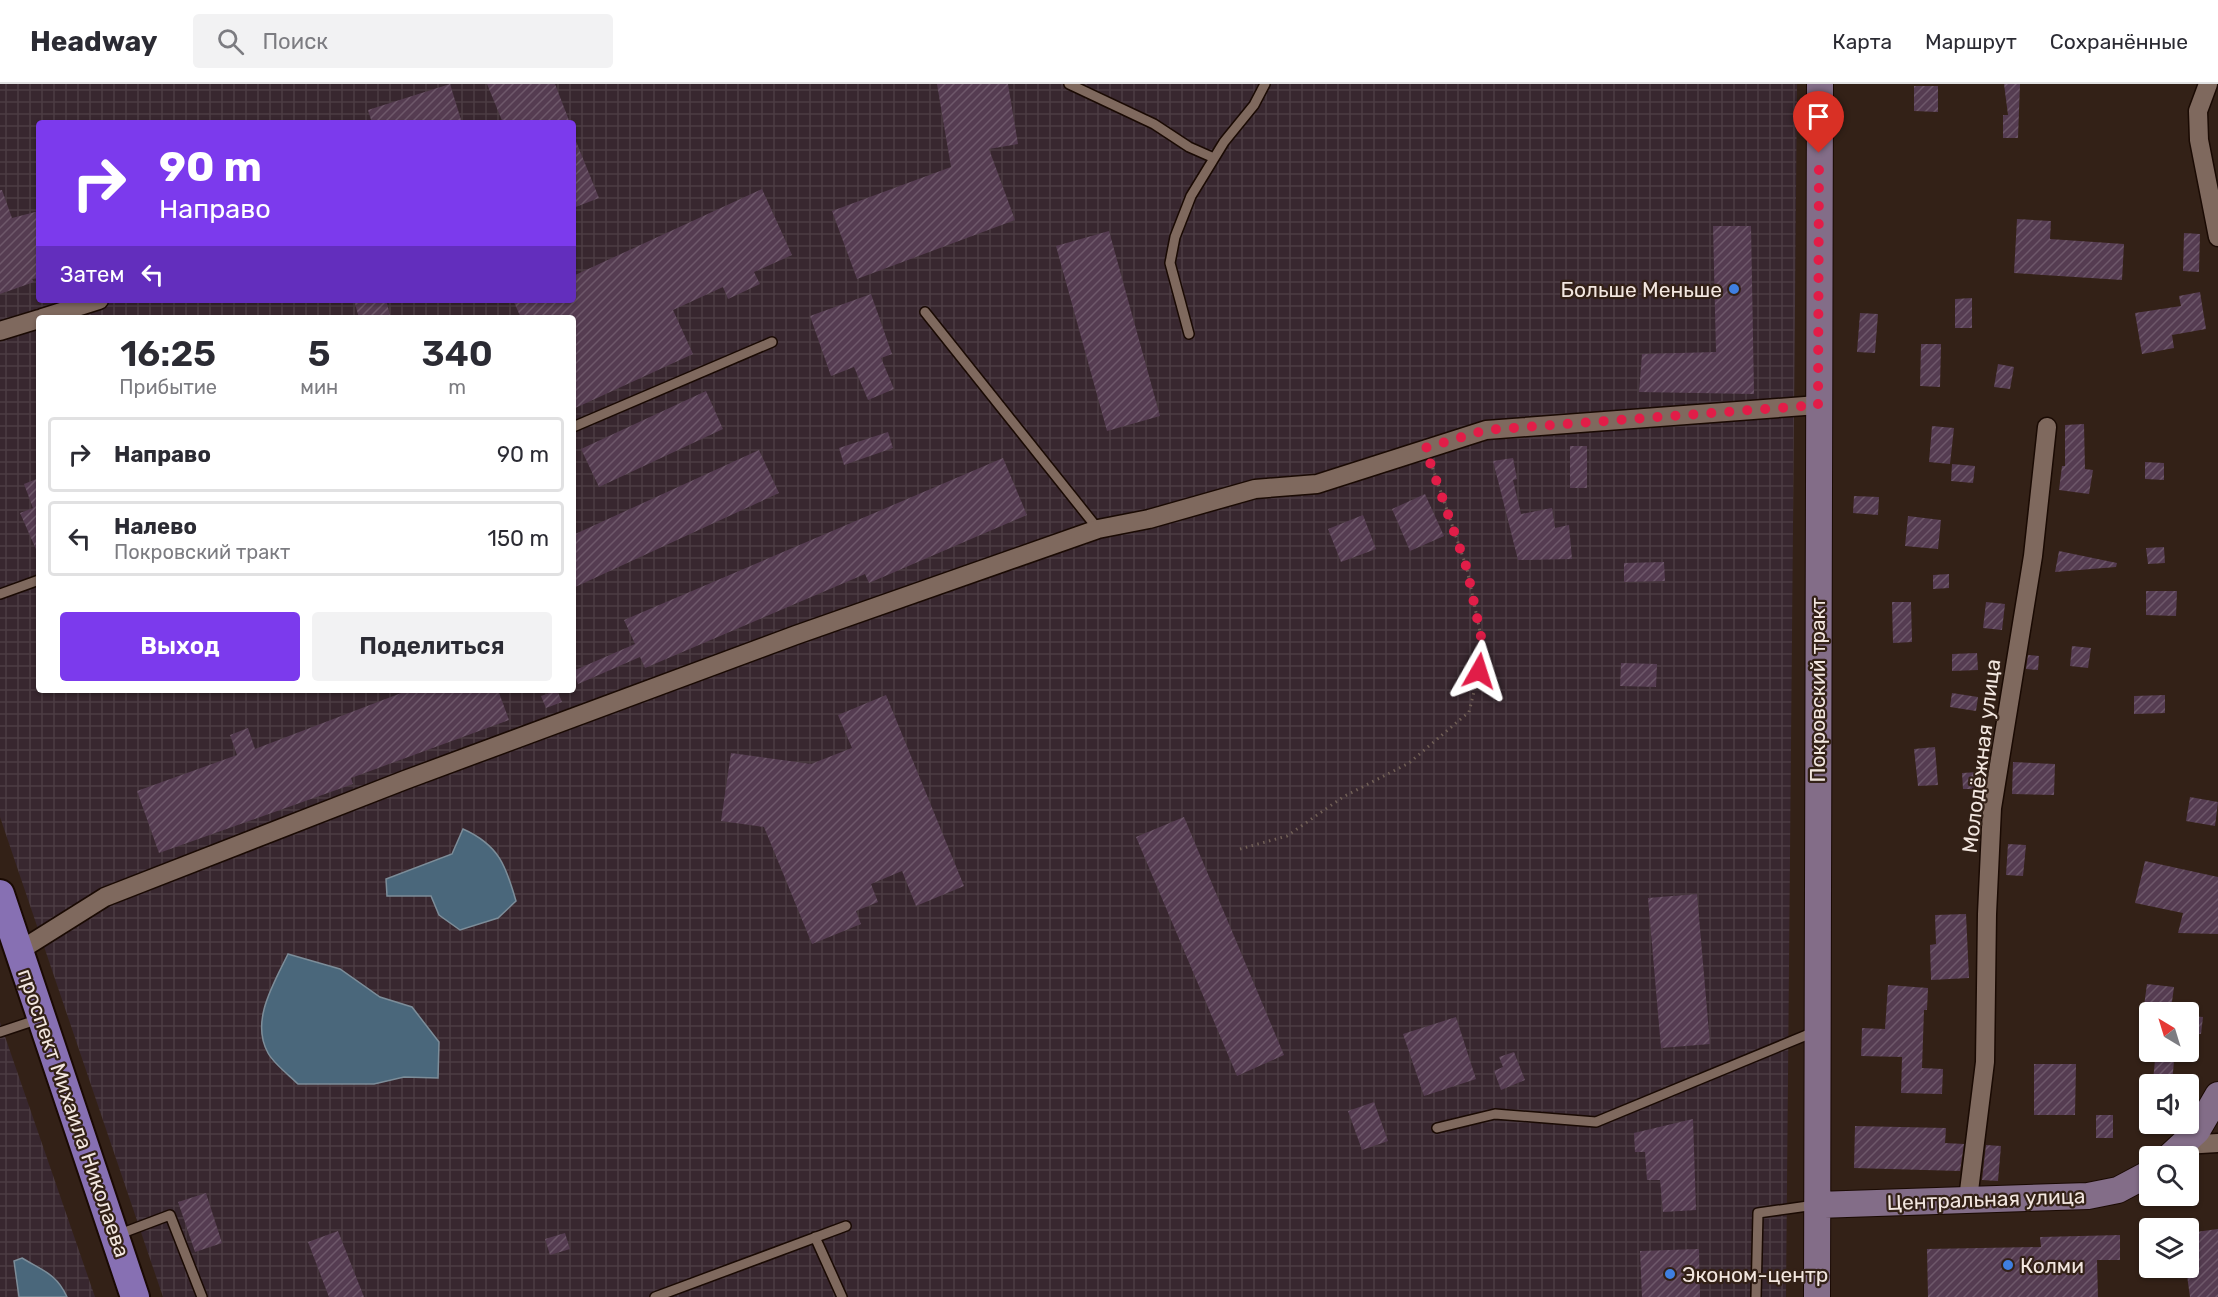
<!DOCTYPE html>
<html lang="ru">
<meta charset="utf-8">
<style>
:root{--surface:#fff;--page:#f2f2f3;--text:#2b2b33;--muted:#7c7c81;--line:#e1e1e2;--accent:#7c3aed}
body{margin:0;font-family:Rubik,sans-serif;background:var(--page);color:var(--text);height:100vh;display:flex;flex-direction:column;font-size:22px;white-space:nowrap}
*{box-sizing:border-box;margin:0}
p{font-size:20px;color:var(--muted)}
.icon{flex:none;width:33px;height:33px;fill:none;stroke:currentColor;stroke-width:2;stroke-linecap:round;stroke-linejoin:round}
.map{position:relative;flex:1;overflow:hidden}
.side{position:absolute;left:36px;top:231px;width:540px;height:378px;display:flex;flex-direction:column;background:var(--surface);border-radius:6px;box-shadow:0 2px 4px #0004}
.side>*{flex:none}
.guide{position:absolute;left:36px;top:36px;width:540px;height:183px;border-radius:6px;box-shadow:0 2px 4px #0004;background:#7c3aed;color:#fff;overflow:hidden}
.needle{width:39px;rotate:322deg}
.tools{position:absolute;left:2139px;top:918px;display:grid;gap:12px}
.tools a{display:grid;place-items:center;width:60px;height:60px;border-radius:6px;background:var(--surface);box-shadow:0 2px 4px #0004;font-size:30px}
.pin{position:absolute;display:grid;place-items:center;width:51px;height:51px;color:#fff;margin:-62px -26px;border-radius:50% 50% 50% 0;rotate:-45deg;box-shadow:0 0 6px #0007}
.pin .icon{rotate:45deg}
.me{position:absolute;width:66px;margin:-33px;rotate:6deg;stroke-linejoin:round;filter:drop-shadow(0 0 4px #0008)}
.turn{display:flex;align-items:center;gap:21px;height:126px;padding:0 24px;font-size:27px}
.turn .icon{width:78px;height:78px;stroke-width:2.5}
.turn b{display:block;font-size:42px;line-height:51px}
.then{display:flex;align-items:center;height:57px;padding:0 24px;background:#0003;gap:12px;font-size:22px}
.eta{display:flex;justify-content:space-evenly;align-items:center;height:102px;text-align:center}
.eta b{font-size:36px;font-weight:600;line-height:42px}
.cta{display:flex;gap:12px;margin-top:auto;padding:12px 24px}
.cta a{flex:1;height:69px;border-radius:6px;background:var(--accent);color:#fff;font-size:24px;font-weight:600;line-height:69px;text-align:center}
.cta a+a{background:var(--page);color:var(--text)}
ul{padding:0;list-style:none}
li{display:flex;align-items:center;gap:18px;height:75px;margin:0 12px 9px;padding:0 12px;border:3px solid var(--line);border-radius:6px}
li div{flex:1}
li b{display:block;font-size:22px}
li em{font-style:normal}
header{display:flex;align-items:center;gap:36px;box-sizing:border-box;height:84px;padding:0 30px;background:var(--surface);border-bottom:2px solid var(--line)}
header strong{font-size:28px}
nav{display:flex;gap:33px;margin-inline-start:auto;font-size:21px}
.search{width:420px;height:54px;background:var(--page);display:flex;align-items:center;gap:15px;box-sizing:border-box;padding:0 21px;border-radius:6px;color:var(--muted);font-size:22px}
.map>svg:first-child{display:block}
.industrial{fill:url(#industrial-grid);fill-rule:evenodd}
.water{fill:#4a677b;stroke:#7c8d99;stroke-width:1.5}
.building{fill:url(#building-hatch)}
.lines{fill:none;stroke-linecap:round;stroke-linejoin:round}
.lane-casing{stroke:#1a0a03;stroke-width:12}
.street-casing{stroke:#1a0a03;stroke-width:21}
.secondary-casing{stroke:#1a0a03;stroke-width:28}
.primary-casing{stroke:#1a0a03;stroke-width:32}
.path{stroke:#705f56;stroke-width:3;stroke-dasharray:1.5 4.5;stroke-linecap:butt}
.lane{stroke:#7f695e;stroke-width:9}
.street{stroke:#7f695e;stroke-width:18}
.secondary{stroke:#836d88;stroke-width:26}
.primary{stroke:#8770b3;stroke-width:28}
.route{stroke:#e11d48;stroke-width:10;stroke-dasharray:0 18}
.shop-dot{fill:#3f7fe0;stroke:#332117;stroke-width:2}
.labels{text-anchor:middle;dominant-baseline:central;stroke-width:4.5;stroke-linejoin:round;paint-order:stroke}
.poi-label{font-size:21px;fill:#f2e6df;stroke:#332117;text-anchor:start}
.street-label{font-size:21px;fill:#f2e6df;stroke:#332117}
</style>
<header>
<strong>Headway</strong>
<div class="search"><svg class="icon" aria-label="search" viewBox="0 0 24 24"><circle cx="10" cy="10" r="6"/><path d="M15 15l6 6"/></svg>Поиск</div>
<nav><a>Карта</a><a>Маршрут</a><a>Сохранённые</a></nav>
</header>
<div class="map">
<svg width="2218" height="1213" viewBox="0 0 2218 1213">
<defs>
<pattern id="industrial-grid" width="8" height="8" patternUnits="userSpaceOnUse" patternTransform="scale(1.5)"><rect width="8" height="8" fill="#38272f"/><path d="M0 4h8M4 0v8" fill="none" stroke="#4c3c43"/></pattern>
<pattern id="building-hatch" width="6" height="6" patternUnits="userSpaceOnUse" patternTransform="scale(1.5)"><rect width="6" height="6" fill="#553c51"/><path d="M-1 1l2-2M0 6l6-6M5 7l2-2" fill="none" stroke="#6e586a"/></pattern>
</defs>
<rect width="100%" height="100%" fill="#332117"/>
<path class="industrial" d="M 0,0 L 1797,0 L 1786,1213 L 163,1213 L 0,733 ZM 39,39 L 573,39 L 573,216 L 39,216 ZM 39,234 L 573,234 L 573,606 L 39,606 Z
M 0,938 L 95,1213 L 0,1213 Z"/>
<path class="water" d="M 463,745 C 499,761 506,782 516,817 L 498,834 L 460,846 L 439,831 L 431,812 L 387,812 L 386,795 L 452,770 Z
M 288,870 L 340,885 L 380,913 L 412,923 L 439,958 L 438,994 L 404,993 L 374,1000 L 298,1000 C 289,991 274,980 268,969 C 250,937 274,899 288,870 Z
M 22,1174 C 42,1186 57,1190 67,1213 L 19,1213 L 14,1177 Z"/>
<path class="building" d="M 450,0 L 462,39 L 372,39 L 368,26 Z
M 487,0 L 555,0 L 570,39 L 503,39 Z
M 937,0 L 1008,0 L 1018,60 L 989,65 L 1015,136 L 857,195 L 832,127 L 951,83 Z
M 2004,0 L 2020,0 L 2018,54 L 2003,54 L 2003,31 L 2008,31 Z
M 1914,2 L 1938,2 L 1938,28 L 1914,27 Z
M 573,50 L 599,114 L 573,124 Z
M 762,105 L 792,171 L 754,188 L 760,200 L 728,215 L 723,203 L 673,226 L 693,270 L 573,325 L 573,234 L 521,234 L 513,216 L 573,216 L 573,192 Z
M 0,106 L 2,106 L 12,134 L 39,127 L 39,194 L 32,195 L 34,198 L 0,210 Z
M 2017,135 L 2051,137 L 2050,155 L 2124,160 L 2122,196 L 2014,189 Z
M 1713,142 L 1751,142 L 1754,310 L 1639,308 L 1642,270 L 1716,268 Z
M 1109,147 L 1160,332 L 1107,347 L 1056,162 Z
M 2184,149 L 2200,150 L 2199,188 L 2183,187 Z
M 2200,208 L 2206,245 L 2172,251 L 2174,264 L 2142,270 L 2135,229 L 2181,222 L 2179,212 Z
M 871,210 L 892,270 L 881,274 L 894,305 L 868,316 L 854,283 L 831,292 L 810,232 Z
M 1972,214 L 1972,244 L 1955,244 L 1955,215 Z
M 354,216 L 386,216 L 391,234 L 359,234 Z
M 1860,229 L 1878,230 L 1875,269 L 1857,268 Z
M 1921,260 L 1941,260 L 1940,303 L 1920,302 Z
M 1998,280 L 2014,283 L 2010,305 L 1994,303 Z
M 706,307 L 723,345 L 599,403 L 581,365 Z
M 2084,340 L 2085,385 L 2093,386 L 2089,410 L 2059,406 L 2062,382 L 2065,382 L 2065,341 Z
M 1932,342 L 1954,344 L 1950,380 L 1929,378 Z
M 888,348 L 893,364 L 844,381 L 839,364 Z
M 1570,362 L 1587,362 L 1587,404 L 1570,404 Z
M 759,366 L 779,409 L 573,504 L 573,451 Z
M 1003,374 L 1027,431 L 869,499 L 865,490 L 645,584 L 640,573 L 578,600 L 573,587 L 635,560 L 624,536 Z
M 1513,374 L 1517,395 L 1513,396 L 1521,430 L 1552,424 L 1555,444 L 1569,441 L 1572,475 L 1518,476 L 1493,377 Z
M 2145,378 L 2164,379 L 2164,396 L 2145,395 Z
M 1952,380 L 1975,382 L 1973,399 L 1951,397 Z
M 39,394 L 39,472 L 20,429 L 33,424 L 24,400 Z
M 1425,410 L 1444,452 L 1410,467 L 1392,425 Z
M 1854,412 L 1879,413 L 1878,431 L 1853,429 Z
M 1363,431 L 1376,465 L 1341,478 L 1328,445 Z
M 1908,432 L 1941,436 L 1938,465 L 1905,462 Z
M 2164,463 L 2165,479 L 2148,480 L 2146,464 Z
M 2059,467 L 2117,479 L 2116,483 L 2055,488 Z
M 1664,478 L 1665,497 L 1624,498 L 1624,479 Z
M 1949,490 L 1949,504 L 1933,505 L 1933,491 Z
M 2146,507 L 2177,507 L 2176,532 L 2146,531 Z
M 1892,518 L 1911,518 L 1912,558 L 1893,559 Z
M 1986,518 L 2005,520 L 2002,546 L 1983,544 Z
M 2072,562 L 2091,564 L 2088,584 L 2070,582 Z
M 1977,569 L 1978,586 L 1952,587 L 1952,570 Z
M 2028,571 L 2039,572 L 2038,586 L 2026,585 Z
M 1621,579 L 1657,580 L 1656,603 L 1620,602 Z
M 409,606 L 498,606 L 509,636 L 351,694 L 353,700 L 159,769 L 137,707 L 237,671 L 230,651 L 248,644 L 255,665 Z
M 557,606 L 562,618 L 546,624 L 541,612 Z
M 1952,609 L 1978,613 L 1976,627 L 1950,623 Z
M 886,611 L 964,802 L 916,822 L 902,787 L 871,800 L 878,818 L 856,827 L 861,840 L 812,860 L 764,743 L 721,737 L 731,669 L 811,680 L 852,664 L 838,631 Z
M 2165,611 L 2165,629 L 2134,630 L 2134,612 Z
M 1935,663 L 1938,701 L 1918,702 L 1914,665 Z
M 2013,678 L 2055,680 L 2054,711 L 2012,710 Z
M 1979,688 L 1979,705 L 1963,705 L 1962,689 Z
M 2190,713 L 2218,718 L 2215,742 L 2186,737 Z
M 1184,733 L 1284,971 L 1237,992 L 1136,753 Z
M 2008,760 L 2026,761 L 2023,792 L 2006,791 Z
M 2145,777 L 2218,793 L 2218,850 L 2178,849 L 2183,829 L 2135,819 Z
M 1697,810 L 1710,960 L 1661,964 L 1648,814 Z
M 1966,830 L 1969,894 L 1931,896 L 1930,861 L 1936,860 L 1935,831 Z
M 2147,900 L 2174,903 L 2171,925 L 2144,922 Z
M 1888,901 L 1928,904 L 1927,926 L 1924,926 L 1922,984 L 1943,985 L 1942,1010 L 1901,1009 L 1902,973 L 1861,972 L 1862,944 L 1885,945 Z
M 2188,932 L 2203,933 L 2201,950 L 2188,950 Z
M 1456,933 L 1476,995 L 1424,1012 L 1403,950 Z
M 1514,968 L 1525,996 L 1501,1006 L 1494,987 L 1503,983 L 1499,973 Z
M 2155,976 L 2174,977 L 2172,999 L 2153,997 Z
M 2034,980 L 2076,980 L 2075,1031 L 2034,1031 Z
M 1374,1018 L 1388,1057 L 1362,1066 L 1348,1027 Z
M 2096,1031 L 2113,1031 L 2113,1054 L 2096,1054 Z
M 1693,1035 L 1696,1126 L 1663,1128 L 1660,1096 L 1647,1096 L 1645,1068 L 1635,1068 L 1634,1049 Z
M 1855,1042 L 1946,1044 L 1945,1059 L 1964,1060 L 1960,1087 L 1854,1084 Z
M 1986,1061 L 2001,1062 L 1998,1097 L 1982,1096 Z
M 206,1109 L 222,1159 L 195,1168 L 178,1118 Z
M 2218,1145 L 2218,1213 L 2190,1213 L 2186,1184 L 2188,1184 L 2188,1149 Z
M 338,1147 L 364,1213 L 329,1213 L 308,1158 Z
M 565,1149 L 570,1165 L 550,1171 L 545,1155 Z
M 2120,1151 L 2120,1176 L 2097,1176 L 2098,1213 L 1928,1213 L 1927,1165 L 2041,1163 L 2040,1153 Z
M 1699,1165 L 1700,1213 L 1642,1213 L 1640,1167 Z"/>
<g class="lines">
<g class="lane-casing">
<path id="lane" d="M 1069,0 L 1154,40 L 1189,63 L 1214,74
M 925,228 L 1098,445
M 1189,250 L 1170,179 L 1175,153 L 1191,112 L 1224,58 L 1254,21 L 1265,0
M 573,343 L 772,258
M 0,510 L 39,496
M 0,948 L 39,935
M 1437,1044 L 1495,1030 L 1596,1038 L 1814,948
M 117,1151 L 170,1131 L 202,1213
M 815,1153 L 842,1213
M 655,1213 L 846,1142
M 1756,1213 L 1758,1129 L 1815,1121"/>
</g>
<g class="street-casing">
<path id="street" d="M 2208,0 L 2198,27 L 2199,56 L 2218,153
M 42,234 L 99,216
M 0,247 L 39,235
M 19,867 L 105,813 L 405,696 L 796,551 L 1098,445 L 1149,435 L 1255,405 L 1317,400 L 1486,346 L 1818,321
M 2184,1061 L 2218,1059
M 1968,1115 L 1985,978 L 1987,830 L 1992,724 L 2033,472 L 2047,343"/>
</g>
<g class="secondary-casing">
<path id="secondary" d="M 2170,1072 L 2197,1047 L 2218,1011
M 1817,1121 L 2088,1112 L 2118,1106 L 2150,1089
M 1817,1213 L 1820,0"/>
</g>
<g class="primary-casing">
<path id="primary" d="M 0,810 L 135,1213"/>
</g>
<path class="path" d="M 1240,765 L 1287,752 L 1343,713 L 1409,679 L 1469,628 L 1484,567 L 1467,485 L 1432,382"/>
<use href="#lane" class="lane"/>
<use href="#street" class="street"/>
<use href="#secondary" class="secondary"/>
<use href="#primary" class="primary"/>
</g>
<g class="lines">
<path class="route" d="M 1479,587 L 1484,567 L 1467,485 L 1425,364 L 1486,346 L 1818,321 L 1819,69"/>
</g>
<g class="shop-dot">
<circle cx="1734" cy="205" r="6"/>
<circle cx="2008" cy="1181" r="6"/>
<circle cx="1670" cy="1190" r="6"/>
</g>
<g class="labels">
<g class="poi-label">
<text x="1722" y="205" text-anchor="end">Больше Меньше</text>
<text x="2020" y="1181">Колми</text>
<text x="1682" y="1190">Эконом-центр</text>
</g>
<g class="street-label">
<text transform="translate(1817 606) rotate(-90)">Покровский тракт</text>
<text transform="translate(1981 672) rotate(-83)">Молодёжная улица</text>
<text transform="translate(74 1029) rotate(71)">проспект Михаила Николаева</text>
<text transform="translate(1986 1115) rotate(-2)">Центральная улица</text>
</g>
</g>
</svg>
<div class="tools">
<a><svg class="needle" viewBox="-14 -14 28 28"><path d="M0-13l5 13h-10z" fill="#e53935"/><path d="M0 13l5-13h-10z" fill="#7c7c81"/></svg></a>
<a><svg class="icon" aria-label="sound" viewBox="0 0 24 24"><path d="M4 9h4l5-4v14l-5-4H4zM17 9q2 3 0 6"/></svg></a>
<a><svg class="icon" aria-label="search" viewBox="0 0 24 24"><circle cx="10" cy="10" r="6"/><path d="M15 15l6 6"/></svg></a>
<a><svg class="icon" aria-label="layers" viewBox="0 0 24 24"><path d="M12 4l9 5-9 5-9-5zM3 14l9 5 9-5"/></svg></a>
</div>
<div class="pin" style="left:1819px;top:69px;background:#d93025"><svg class="icon" aria-label="arrive" viewBox="0 0 24 24"><path d="M6 21V4h12l-3 4 3 4H6"/></svg></div>
<svg class="me" style="left:1479px;top:587px" viewBox="-20 -20 40 40"><path d="M0-17L14 15 0 8-14 15z" fill="#e11d48" stroke="#fff" stroke-width="4"/></svg>
<div class="guide">
<div class="turn"><svg class="icon" aria-label="right" viewBox="0 0 24 24"><path d="M7 20v-9h11M14 6l5 5-5 5"/></svg><div><b>90 m</b>Направо</div></div>
<div class="then">Затем<svg class="icon" aria-label="left" viewBox="0 0 24 24"><path d="M17 20v-9H6M10 6l-5 5 5 5"/></svg></div>
</div>
<section class="side">
<div class="eta">
<div><b>16:25</b><p>Прибытие</p></div>
<div><b>5</b><p>мин</p></div>
<div><b>340</b><p>m</p></div>
</div>
<ul>
<li><svg class="icon" aria-label="right" viewBox="0 0 24 24"><path d="M7 20v-9h11M14 6l5 5-5 5"/></svg><div><b>Направо</b></div><em>90 m</em></li>
<li><svg class="icon" aria-label="left" viewBox="0 0 24 24"><path d="M17 20v-9H6M10 6l-5 5 5 5"/></svg><div><b>Налево</b><p>Покровский тракт</p></div><em>150 m</em></li>
</ul>
<div class="cta"><a>Выход</a><a>Поделиться</a></div>
</section>
</div>
